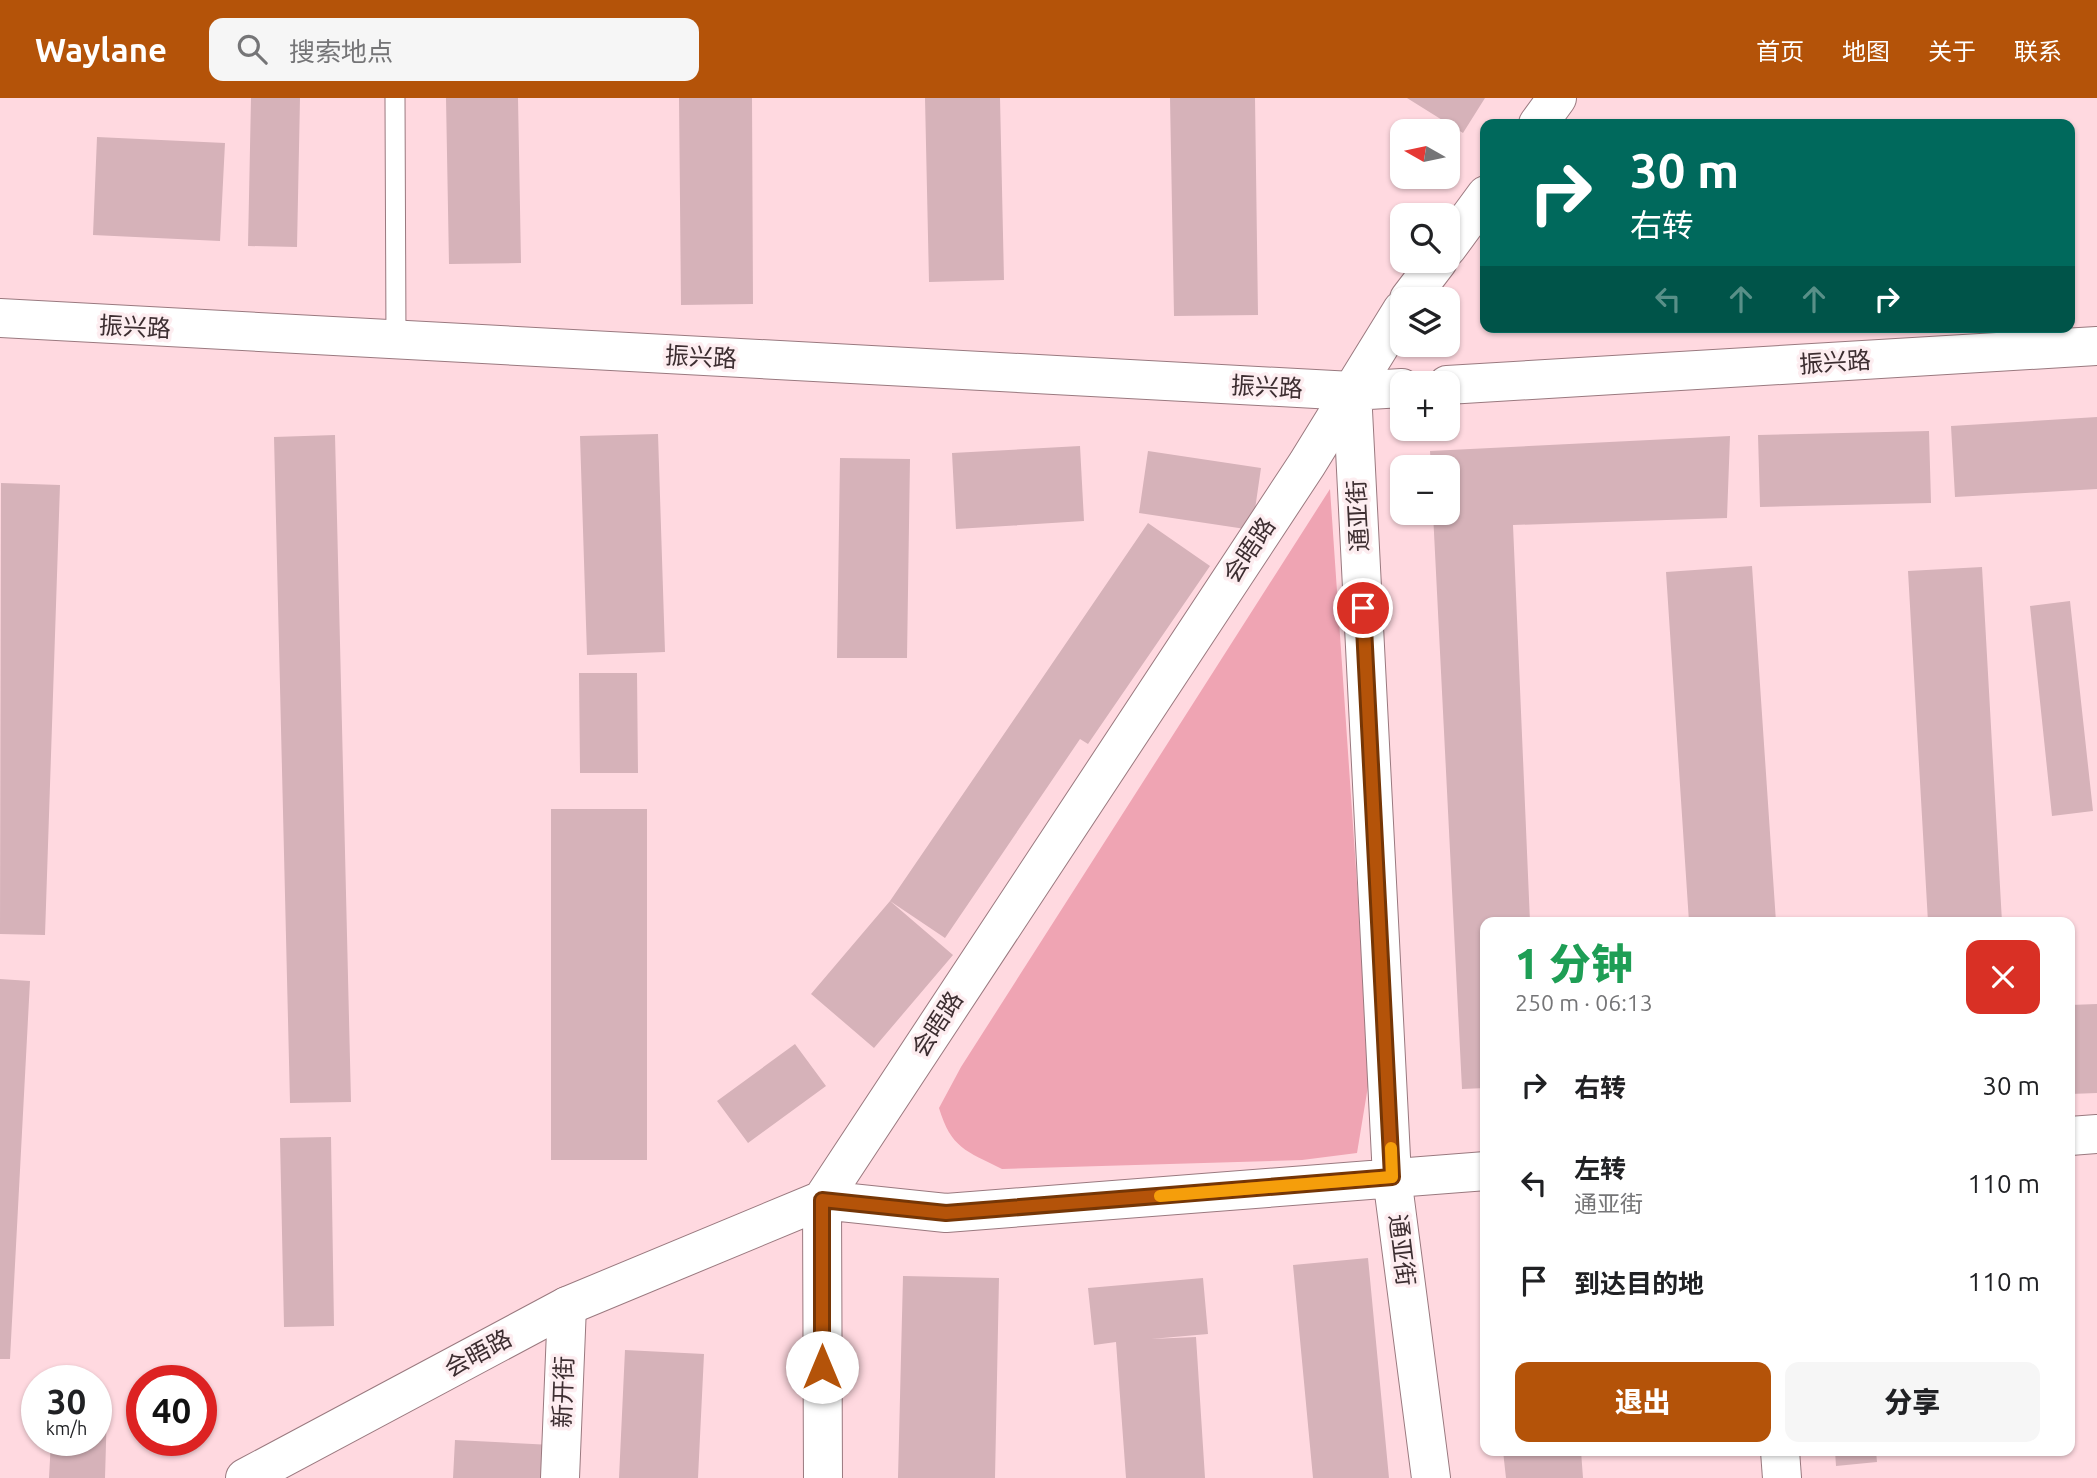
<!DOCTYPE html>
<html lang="zh">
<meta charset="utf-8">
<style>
:root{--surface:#fff;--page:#f6f6f6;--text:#202124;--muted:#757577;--accent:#b45309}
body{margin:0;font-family:Ubuntu,"Noto Sans SC",sans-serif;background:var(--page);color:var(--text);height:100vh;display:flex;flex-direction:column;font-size:26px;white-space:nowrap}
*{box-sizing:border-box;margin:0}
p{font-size:23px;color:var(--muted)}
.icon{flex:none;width:38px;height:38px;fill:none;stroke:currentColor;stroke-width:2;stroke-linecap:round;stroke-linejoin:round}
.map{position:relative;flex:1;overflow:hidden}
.sheet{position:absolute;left:1480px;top:819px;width:595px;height:539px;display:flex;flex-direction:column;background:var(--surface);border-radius:14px;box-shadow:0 2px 5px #0004}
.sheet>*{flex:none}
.banner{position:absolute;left:1480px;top:21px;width:595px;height:214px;border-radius:14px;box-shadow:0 2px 5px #0004;background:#00695c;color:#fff;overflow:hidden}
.needle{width:46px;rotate:279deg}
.fabs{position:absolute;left:1390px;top:21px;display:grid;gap:14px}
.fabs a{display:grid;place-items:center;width:70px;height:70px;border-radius:14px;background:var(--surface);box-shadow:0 2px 5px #0004;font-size:35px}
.speed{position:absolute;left:21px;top:1267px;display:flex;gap:14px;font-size:35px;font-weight:700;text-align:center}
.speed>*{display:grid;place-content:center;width:91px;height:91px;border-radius:50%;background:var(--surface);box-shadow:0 2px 5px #0004;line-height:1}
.speed small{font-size:18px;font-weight:400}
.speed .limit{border:10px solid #d22;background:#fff;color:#111}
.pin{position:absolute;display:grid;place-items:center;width:60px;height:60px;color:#fff;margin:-30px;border:4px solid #fff;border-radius:50%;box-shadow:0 2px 7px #0007}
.me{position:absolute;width:77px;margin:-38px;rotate:0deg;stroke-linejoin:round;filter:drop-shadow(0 0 5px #0008)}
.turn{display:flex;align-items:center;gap:24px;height:147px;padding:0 35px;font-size:32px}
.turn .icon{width:91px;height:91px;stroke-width:2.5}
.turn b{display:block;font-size:49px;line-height:60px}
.lanes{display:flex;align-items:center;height:66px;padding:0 35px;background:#0003;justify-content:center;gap:35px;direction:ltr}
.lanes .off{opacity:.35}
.round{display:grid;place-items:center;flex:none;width:74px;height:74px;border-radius:14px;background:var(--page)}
.summary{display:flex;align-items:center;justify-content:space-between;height:119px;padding:0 35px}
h1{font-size:42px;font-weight:800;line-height:52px;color:#1e9e55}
.cta{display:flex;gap:14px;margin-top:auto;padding:14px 35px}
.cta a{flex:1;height:80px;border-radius:14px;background:var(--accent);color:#fff;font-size:28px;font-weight:800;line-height:80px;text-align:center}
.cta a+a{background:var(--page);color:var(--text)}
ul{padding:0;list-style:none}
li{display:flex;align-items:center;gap:21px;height:98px;padding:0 35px}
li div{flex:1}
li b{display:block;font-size:26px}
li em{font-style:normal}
header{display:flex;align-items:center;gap:42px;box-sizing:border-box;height:98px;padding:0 35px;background:var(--accent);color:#fff}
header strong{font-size:33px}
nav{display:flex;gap:38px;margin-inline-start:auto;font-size:24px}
.search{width:490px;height:63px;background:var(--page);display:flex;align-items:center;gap:18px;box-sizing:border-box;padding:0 24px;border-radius:14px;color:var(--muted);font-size:26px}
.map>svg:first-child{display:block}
.green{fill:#efa4b3}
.building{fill:#d6b2b9}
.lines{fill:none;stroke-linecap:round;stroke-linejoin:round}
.service-casing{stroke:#9a797f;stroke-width:21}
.minor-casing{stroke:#9a797f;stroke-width:40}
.tertiary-casing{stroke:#9a797f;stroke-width:40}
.secondary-casing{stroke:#9a797f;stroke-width:40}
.service{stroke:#fff;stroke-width:19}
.minor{stroke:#fff;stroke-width:38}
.tertiary{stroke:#fff;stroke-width:38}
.secondary{stroke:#fff;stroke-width:38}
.route-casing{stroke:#753606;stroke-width:18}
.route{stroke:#b45309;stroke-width:12}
.slow{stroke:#f59e0b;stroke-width:12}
.labels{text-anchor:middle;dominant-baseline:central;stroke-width:7;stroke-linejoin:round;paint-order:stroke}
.street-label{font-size:24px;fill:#3d2e31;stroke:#fdedf0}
</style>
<header>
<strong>Waylane</strong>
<div class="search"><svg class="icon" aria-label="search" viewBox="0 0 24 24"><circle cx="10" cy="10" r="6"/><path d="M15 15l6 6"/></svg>搜索地点</div>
<nav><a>首页</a><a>地图</a><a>关于</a><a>联系</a></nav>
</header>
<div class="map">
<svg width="2097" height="1380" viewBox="0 0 2097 1380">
<rect width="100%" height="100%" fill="#ffd9e0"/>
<path class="green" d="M 1330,391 L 1370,976 L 1357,1055 L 1302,1062 L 1002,1071 C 966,1053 951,1050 939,1010 L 961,969 Z"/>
<path class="building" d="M 251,0 L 300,0 L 297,149 L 248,148 Z
M 446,0 L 518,0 L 521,165 L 449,166 Z
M 679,0 L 752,0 L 753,206 L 681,207 Z
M 925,0 L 1000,0 L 1004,182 L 929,184 Z
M 1170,0 L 1255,0 L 1258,217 L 1174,218 Z
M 1407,0 L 1485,0 L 1463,35 Z
M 97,39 L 225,45 L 220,143 L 93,137 Z
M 2097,319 L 2097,391 L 1955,399 L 1951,328 Z
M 1929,333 L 1931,405 L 1760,409 L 1758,337 Z
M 658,336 L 665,554 L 587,557 L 580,338 Z
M 335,337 L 351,1004 L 290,1005 L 274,339 Z
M 1730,338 L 1727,420 L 1513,427 L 1530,824 L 1486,824 L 1486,990 L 1462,991 L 1433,415 L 1447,415 L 1447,369 L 1431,369 L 1430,353 Z
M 1080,348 L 1084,423 L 956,431 L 952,355 Z
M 1148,353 L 1261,370 L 1252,432 L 1139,415 Z
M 840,360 L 910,361 L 907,560 L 837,560 Z
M 1,385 L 60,387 L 45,837 L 0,836 Z
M 1148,425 L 1210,468 L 1088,646 L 1080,641 L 945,840 L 890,803 Z
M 1752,468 L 1776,824 L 1689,824 L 1666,474 Z
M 1982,469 L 2002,824 L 1928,824 L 1908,473 Z
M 2070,503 L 2093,713 L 2052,718 L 2030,508 Z
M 579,575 L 637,575 L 638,675 L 580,675 Z
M 551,711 L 647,711 L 647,1062 L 551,1062 Z
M 890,803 L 953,857 L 874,950 L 811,896 Z
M 0,881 L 30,883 L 10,1261 L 0,1261 Z
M 2097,906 L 2097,995 L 2070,996 L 2070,907 Z
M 795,946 L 826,988 L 748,1045 L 717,1003 Z
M 331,1039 L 334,1228 L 284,1229 L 280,1040 Z
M 1368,1160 L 1389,1380 L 1313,1380 L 1293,1167 Z
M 903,1178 L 999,1180 L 995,1380 L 898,1380 Z
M 1203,1180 L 1208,1236 L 1151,1241 L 1196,1239 L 1205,1380 L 1126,1380 L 1116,1244 L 1094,1247 L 1088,1190 Z
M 625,1252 L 704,1256 L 698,1380 L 619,1380 Z
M 96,1310 L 107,1311 L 105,1380 L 49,1380 L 51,1342 L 96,1342 Z
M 455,1342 L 552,1347 L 550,1380 L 453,1380 Z
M 1503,1353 L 1581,1353 L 1583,1380 L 1506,1380 Z
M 1835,1353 L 1876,1353 L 1877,1364 L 1836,1368 Z"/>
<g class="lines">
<g class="service-casing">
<path id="service" d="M 395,0 L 396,242"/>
</g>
<g class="minor-casing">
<path id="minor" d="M 1780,1353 L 1782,1380"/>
</g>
<g class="tertiary-casing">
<path id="tertiary" d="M 0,220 L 1352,293 L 1402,290
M 1447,287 L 2097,248
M 1352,293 L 1392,1079 L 1431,1380
M 2070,1038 L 2097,1036
M 560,1380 L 567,1208
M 823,1380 L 822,1102 L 946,1115 L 1486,1073"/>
</g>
<g class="secondary-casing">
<path id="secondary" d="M 1538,26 L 1557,0
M 1447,150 L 1486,97
M 1409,201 L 1438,163
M 245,1380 L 567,1208 L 822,1102 L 1307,366 L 1402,212"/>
</g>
<use href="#service" class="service"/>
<use href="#minor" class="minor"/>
<use href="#tertiary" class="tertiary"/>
<use href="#secondary" class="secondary"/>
</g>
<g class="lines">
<g class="route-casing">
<path id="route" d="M 822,1269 L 822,1102 L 946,1115 L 1392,1079 L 1363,510"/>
</g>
<use href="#route" class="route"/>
<path class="slow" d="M 1160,1098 L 1392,1079 L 1391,1050"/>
</g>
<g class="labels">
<g class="street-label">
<text transform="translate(135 229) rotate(3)">振兴路</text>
<text transform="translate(701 259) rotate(3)">振兴路</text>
<text transform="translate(1835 264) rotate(-4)">振兴路</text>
<text transform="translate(1267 289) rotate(3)">振兴路</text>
<text transform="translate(1358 418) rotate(-93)">通亚街</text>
<text transform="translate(1249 452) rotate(-56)">会晤路</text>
<text transform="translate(937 926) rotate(-57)">会晤路</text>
<text transform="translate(1402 1152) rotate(83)">通亚街</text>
<text transform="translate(478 1255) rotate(-28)">会晤路</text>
<text transform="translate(563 1294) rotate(-88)">新开街</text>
</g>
</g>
</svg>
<div class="fabs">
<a><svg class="needle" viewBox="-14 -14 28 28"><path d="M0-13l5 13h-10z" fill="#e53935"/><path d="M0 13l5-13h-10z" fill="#757577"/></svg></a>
<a><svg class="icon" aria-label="search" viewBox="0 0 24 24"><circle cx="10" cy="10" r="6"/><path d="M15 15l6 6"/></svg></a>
<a><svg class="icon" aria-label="layers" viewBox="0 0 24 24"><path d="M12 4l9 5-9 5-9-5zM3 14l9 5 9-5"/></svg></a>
<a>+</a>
<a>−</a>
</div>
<div class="speed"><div>30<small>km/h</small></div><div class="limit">40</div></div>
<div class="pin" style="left:1363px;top:510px;background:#d93025"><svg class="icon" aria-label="arrive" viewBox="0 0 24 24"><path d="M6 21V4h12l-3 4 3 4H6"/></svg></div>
<svg class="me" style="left:822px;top:1269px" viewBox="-20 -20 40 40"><circle r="19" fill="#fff"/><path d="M0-13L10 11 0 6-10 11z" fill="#b45309"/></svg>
<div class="banner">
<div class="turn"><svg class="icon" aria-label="right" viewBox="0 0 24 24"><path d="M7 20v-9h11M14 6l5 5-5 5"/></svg><div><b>30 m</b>右转</div></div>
<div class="lanes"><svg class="icon off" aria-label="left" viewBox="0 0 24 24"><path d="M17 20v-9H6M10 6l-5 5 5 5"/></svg><svg class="icon off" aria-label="ahead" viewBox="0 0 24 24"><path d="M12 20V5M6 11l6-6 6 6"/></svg><svg class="icon off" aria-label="ahead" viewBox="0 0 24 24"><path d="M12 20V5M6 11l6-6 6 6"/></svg><svg class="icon" aria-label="right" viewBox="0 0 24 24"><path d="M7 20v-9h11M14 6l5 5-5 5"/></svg></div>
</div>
<section class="sheet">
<div class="summary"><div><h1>1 分钟</h1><p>250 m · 06:13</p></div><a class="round" style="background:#d93025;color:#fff"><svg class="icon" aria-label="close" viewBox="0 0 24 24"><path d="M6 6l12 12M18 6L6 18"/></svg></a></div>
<ul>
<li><svg class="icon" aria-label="right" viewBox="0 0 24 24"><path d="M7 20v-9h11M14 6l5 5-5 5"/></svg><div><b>右转</b></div><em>30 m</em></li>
<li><svg class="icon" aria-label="left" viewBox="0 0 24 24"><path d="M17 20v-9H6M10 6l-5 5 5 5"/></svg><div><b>左转</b><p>通亚街</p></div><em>110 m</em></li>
<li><svg class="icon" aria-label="arrive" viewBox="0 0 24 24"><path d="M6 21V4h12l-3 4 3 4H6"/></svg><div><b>到达目的地</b></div><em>110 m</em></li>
</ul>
<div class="cta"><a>退出</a><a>分享</a></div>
</section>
</div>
